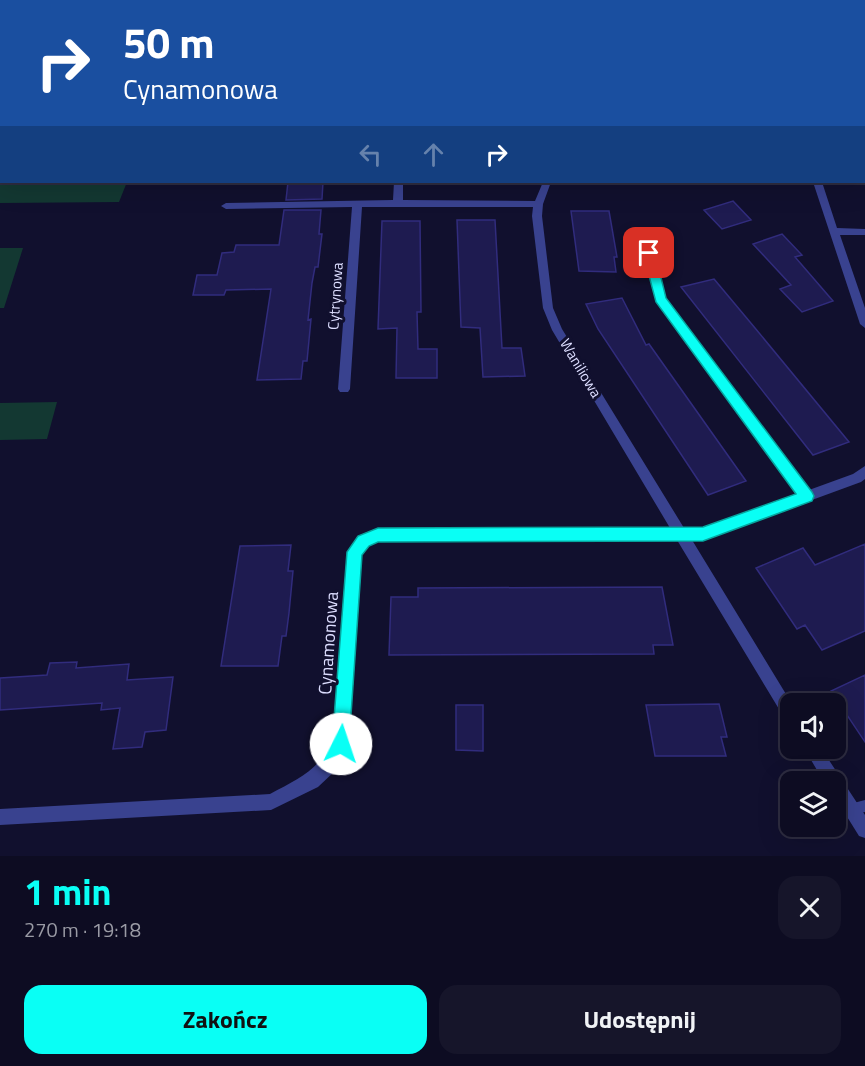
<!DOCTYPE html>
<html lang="pl">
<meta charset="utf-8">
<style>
:root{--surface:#0d0c22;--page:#16152a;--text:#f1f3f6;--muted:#9a9ba5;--line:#2d2c40;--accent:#09fff5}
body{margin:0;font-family:"Titillium Web",sans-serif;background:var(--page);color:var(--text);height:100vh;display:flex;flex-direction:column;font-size:22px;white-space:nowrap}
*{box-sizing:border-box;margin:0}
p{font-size:20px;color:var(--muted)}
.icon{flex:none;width:33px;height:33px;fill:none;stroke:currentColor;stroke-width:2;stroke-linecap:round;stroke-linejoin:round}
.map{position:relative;height:856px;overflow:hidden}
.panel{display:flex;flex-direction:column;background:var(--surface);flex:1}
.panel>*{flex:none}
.hud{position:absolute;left:0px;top:0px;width:866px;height:183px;box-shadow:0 6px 24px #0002,0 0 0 2px var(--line);background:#1a4fa0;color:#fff;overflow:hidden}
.tools{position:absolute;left:780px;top:693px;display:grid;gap:12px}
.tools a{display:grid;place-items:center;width:66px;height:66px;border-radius:12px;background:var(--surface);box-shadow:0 6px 24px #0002,0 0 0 2px var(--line);font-size:30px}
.pin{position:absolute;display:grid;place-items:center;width:51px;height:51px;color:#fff;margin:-26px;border-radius:12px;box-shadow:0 3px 9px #0006}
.me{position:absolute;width:66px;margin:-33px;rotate:4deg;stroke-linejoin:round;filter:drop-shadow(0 0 4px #0008)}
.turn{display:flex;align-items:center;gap:21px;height:126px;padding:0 24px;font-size:27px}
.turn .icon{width:78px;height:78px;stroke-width:2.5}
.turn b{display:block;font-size:42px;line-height:51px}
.lanes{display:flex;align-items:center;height:57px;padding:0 24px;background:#0003;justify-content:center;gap:30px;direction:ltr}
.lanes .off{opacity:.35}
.round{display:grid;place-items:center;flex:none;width:63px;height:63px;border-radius:18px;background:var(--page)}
.headline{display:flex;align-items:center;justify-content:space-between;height:102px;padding:0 24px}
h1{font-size:36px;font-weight:700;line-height:45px;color:var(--accent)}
.button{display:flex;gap:12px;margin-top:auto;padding:12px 24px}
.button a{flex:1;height:69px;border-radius:18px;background:var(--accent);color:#111;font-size:24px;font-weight:700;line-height:69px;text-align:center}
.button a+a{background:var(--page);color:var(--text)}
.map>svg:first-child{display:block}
.green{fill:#133832}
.building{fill:#1e1b50;stroke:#312c7d;stroke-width:1.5}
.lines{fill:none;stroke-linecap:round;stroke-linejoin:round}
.lane{fill:#39428f;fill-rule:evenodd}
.street{fill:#39428f;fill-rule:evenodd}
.route{fill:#09fff5;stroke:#06a69f;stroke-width:1.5}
.labels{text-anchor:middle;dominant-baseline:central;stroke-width:6;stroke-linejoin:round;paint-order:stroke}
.street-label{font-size:15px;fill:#dddeff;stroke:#11102e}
.near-street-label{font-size:18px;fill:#dddeff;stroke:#11102e}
</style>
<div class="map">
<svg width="865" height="856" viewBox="0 0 865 856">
<rect width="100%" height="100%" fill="#11102e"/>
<path class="green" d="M 0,0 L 326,0 L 326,1 L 2,2 L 1,50 Z
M 0,103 L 2,182 L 127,182 L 119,202 L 0,203 Z
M 0,248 L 23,248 L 4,308 L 0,308 Z
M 57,402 L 47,439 L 0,440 L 0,403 Z"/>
<path class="building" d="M 288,182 L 323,182 L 322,199 L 286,200 Z
M 733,201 L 751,220 L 722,229 L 704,210 Z
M 284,210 L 321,210 L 319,234 L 322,234 L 318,267 L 315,267 L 312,283 L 308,320 L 311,319 L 307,361 L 303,361 L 301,379 L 257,380 L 271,289 L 226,290 L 224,295 L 193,295 L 197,275 L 217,275 L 222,253 L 234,252 L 236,245 L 279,245 Z
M 571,211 L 609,211 L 617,257 L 614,257 L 616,272 L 579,271 Z
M 457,220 L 495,220 L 502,348 L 521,348 L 525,376 L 483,377 L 480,328 L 461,327 Z
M 382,221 L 420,221 L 421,312 L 417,312 L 418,349 L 437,349 L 437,378 L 396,378 L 397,328 L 378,329 Z
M 782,234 L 802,255 L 795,257 L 833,301 L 802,312 L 780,289 L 791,285 L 753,244 Z
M 714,279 L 755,328 L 849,442 L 813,455 L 681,287 Z
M 622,298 L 646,345 L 649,344 L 746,481 L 708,495 L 598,329 L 586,304 Z
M 865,544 L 865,631 L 822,650 L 805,625 L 797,629 L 756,568 L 803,548 L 815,565 Z
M 291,545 L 288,571 L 293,571 L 289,613 L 286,636 L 282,636 L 278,666 L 221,666 L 240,546 Z
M 662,587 L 673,645 L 653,645 L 654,654 L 389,655 L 391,597 L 418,597 L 418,588 Z
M 77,662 L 76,668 L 129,664 L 127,680 L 173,677 L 166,730 L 145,732 L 142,747 L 113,749 L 120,708 L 101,710 L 102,703 L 0,710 L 0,678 L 47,675 L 50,663 Z
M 865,675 L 865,742 L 831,691 Z
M 719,704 L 727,737 L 721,737 L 726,756 L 655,756 L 646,705 Z
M 456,705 L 483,705 L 483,751 L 456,750 Z"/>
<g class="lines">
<path class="lane" d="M 865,800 L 865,812 L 850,815 L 846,813 L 844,809 L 846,805 Z"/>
<path class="street" d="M 864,119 L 865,119 L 865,125 L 864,125 Z
M 394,182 L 403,182 L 403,200 L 535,201 L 543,182 L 551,182 L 543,204 L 542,216 L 553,308 L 562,329 L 684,528 L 703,528 L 797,494 L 656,302 L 644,253 L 645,250 L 653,250 L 654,253 L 665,298 L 809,490 L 853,474 L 865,466 L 865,479 L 861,482 L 703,540 L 692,540 L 792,704 L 790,704 L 790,721 L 785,719 L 677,540 L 378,541 L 368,545 L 361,554 L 349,744 L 336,770 L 318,787 L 271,810 L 0,825 L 0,809 L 270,794 C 298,779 317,771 333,742 L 347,552 L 358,537 L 378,529 L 670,528 L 552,330 L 543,308 L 532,216 L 533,207 L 362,207 L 350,389 L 348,392 L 340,392 L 338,389 L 352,207 L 226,209 L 221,206 L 226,203 L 393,200 Z
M 813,182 L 822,182 L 837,228 L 865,229 L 865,235 L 840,235 L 865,308 L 865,328 L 860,324 Z
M 804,748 L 821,748 L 865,815 L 865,838 L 859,836 L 836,799 L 836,782 L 824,782 Z"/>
</g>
<path class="route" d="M 649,249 L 655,253 L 666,298 L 812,492 L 814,496 L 812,501 L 703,541 L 378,542 L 369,546 L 362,555 L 349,744 L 347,750 L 341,753 L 334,750 L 332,744 L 347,552 L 358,536 L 378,528 L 703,527 L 796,494 L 656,302 L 643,253 Z"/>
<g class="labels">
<g class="street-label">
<text transform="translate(335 296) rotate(-86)">Cytrynowa</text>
<text transform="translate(581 368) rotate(59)">Waniliowa</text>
</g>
<g class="near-street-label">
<text transform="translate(328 643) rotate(-86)">Cynamonowa</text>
</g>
</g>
</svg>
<div class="tools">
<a><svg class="icon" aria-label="sound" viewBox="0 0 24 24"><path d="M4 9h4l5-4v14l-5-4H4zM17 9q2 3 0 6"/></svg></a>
<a><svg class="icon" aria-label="layers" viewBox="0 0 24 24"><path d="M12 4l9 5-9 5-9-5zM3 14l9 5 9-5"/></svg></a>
</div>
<div class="pin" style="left:649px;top:253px;background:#d93025"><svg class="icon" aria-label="arrive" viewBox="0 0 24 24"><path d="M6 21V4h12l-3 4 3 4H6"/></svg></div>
<svg class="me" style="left:341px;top:744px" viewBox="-20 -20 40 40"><circle r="19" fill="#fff"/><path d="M0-13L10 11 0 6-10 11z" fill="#09fff5"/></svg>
<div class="hud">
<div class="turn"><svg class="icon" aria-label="right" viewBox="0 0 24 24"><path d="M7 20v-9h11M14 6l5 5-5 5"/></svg><div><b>50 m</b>Cynamonowa</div></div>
<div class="lanes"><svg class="icon off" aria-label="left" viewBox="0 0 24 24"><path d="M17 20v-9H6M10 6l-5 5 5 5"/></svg><svg class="icon off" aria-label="ahead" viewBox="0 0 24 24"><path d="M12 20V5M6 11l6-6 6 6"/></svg><svg class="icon" aria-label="right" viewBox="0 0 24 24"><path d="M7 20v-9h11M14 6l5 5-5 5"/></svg></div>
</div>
</div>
<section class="panel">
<div class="headline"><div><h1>1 min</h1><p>270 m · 19:18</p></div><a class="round"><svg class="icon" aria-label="close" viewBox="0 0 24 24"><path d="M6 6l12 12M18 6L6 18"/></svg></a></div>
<div class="button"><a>Zakończ</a><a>Udostępnij</a></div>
</section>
